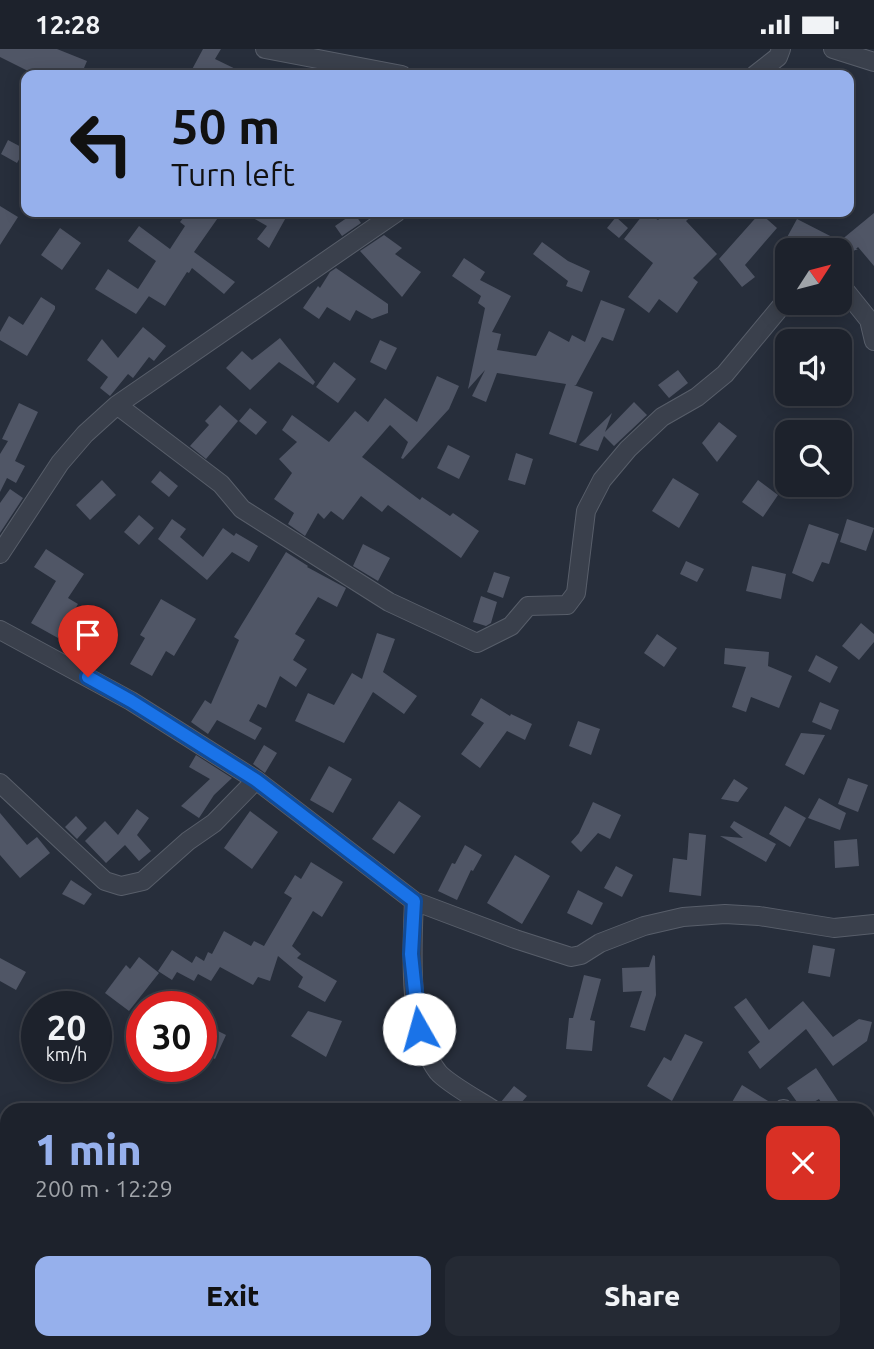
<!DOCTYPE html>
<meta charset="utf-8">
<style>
:root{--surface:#1d222c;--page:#252a34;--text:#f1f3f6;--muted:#a0a4a9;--line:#3b3f48;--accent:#96b0ec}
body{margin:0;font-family:Ubuntu,sans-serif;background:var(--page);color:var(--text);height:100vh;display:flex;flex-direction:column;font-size:26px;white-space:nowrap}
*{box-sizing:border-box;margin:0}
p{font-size:23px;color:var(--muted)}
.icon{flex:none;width:38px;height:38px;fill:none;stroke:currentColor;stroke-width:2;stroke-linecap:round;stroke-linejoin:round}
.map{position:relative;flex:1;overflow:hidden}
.details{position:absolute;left:0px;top:1054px;width:875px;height:247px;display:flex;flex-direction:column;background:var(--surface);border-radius:21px 21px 0 0;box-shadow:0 4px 18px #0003,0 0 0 2px var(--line)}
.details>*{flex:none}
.banner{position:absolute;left:21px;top:21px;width:833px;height:147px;border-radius:14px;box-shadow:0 4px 18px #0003,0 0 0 2px var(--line);background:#96b0ec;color:#111;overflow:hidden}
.needle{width:46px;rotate:54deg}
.buttons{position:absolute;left:775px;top:189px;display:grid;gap:14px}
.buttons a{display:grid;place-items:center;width:77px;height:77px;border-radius:14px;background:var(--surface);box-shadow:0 4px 18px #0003,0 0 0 2px var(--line);font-size:35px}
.speed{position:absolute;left:21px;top:942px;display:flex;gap:14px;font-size:35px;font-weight:700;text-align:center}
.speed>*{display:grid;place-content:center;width:91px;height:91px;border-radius:50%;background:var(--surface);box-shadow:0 4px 18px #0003,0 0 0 2px var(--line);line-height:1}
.speed small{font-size:18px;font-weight:400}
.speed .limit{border:10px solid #d22;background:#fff;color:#111}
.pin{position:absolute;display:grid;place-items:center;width:60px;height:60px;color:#fff;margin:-72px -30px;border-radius:50% 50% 50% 0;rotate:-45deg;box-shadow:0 0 7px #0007}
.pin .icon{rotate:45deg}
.me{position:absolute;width:77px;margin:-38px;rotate:353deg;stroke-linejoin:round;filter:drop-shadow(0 0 5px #0008)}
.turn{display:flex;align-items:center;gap:24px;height:147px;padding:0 35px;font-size:32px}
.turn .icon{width:91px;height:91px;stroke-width:2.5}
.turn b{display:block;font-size:49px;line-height:60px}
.round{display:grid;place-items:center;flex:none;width:74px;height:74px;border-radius:14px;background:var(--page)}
.head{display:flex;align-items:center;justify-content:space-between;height:119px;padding:0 35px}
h1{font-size:42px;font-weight:800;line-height:52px;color:var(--accent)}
.action{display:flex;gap:14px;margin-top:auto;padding:14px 35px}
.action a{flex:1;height:80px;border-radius:14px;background:var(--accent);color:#111;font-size:28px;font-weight:800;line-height:80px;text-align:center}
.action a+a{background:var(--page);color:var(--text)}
.status{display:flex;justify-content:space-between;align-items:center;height:49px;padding:0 35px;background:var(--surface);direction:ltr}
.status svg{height:19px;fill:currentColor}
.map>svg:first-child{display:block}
.building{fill:#505666}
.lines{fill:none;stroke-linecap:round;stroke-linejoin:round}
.minor-casing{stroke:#585e6a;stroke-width:20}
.minor{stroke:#3a404c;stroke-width:18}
.route-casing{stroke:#114b97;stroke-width:18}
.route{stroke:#1a73e8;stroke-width:12}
</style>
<div class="status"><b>12:28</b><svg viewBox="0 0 49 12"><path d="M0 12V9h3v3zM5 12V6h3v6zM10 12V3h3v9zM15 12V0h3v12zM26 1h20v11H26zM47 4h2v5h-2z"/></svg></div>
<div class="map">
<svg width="874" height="1300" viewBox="0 0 874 1300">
<rect width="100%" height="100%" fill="#272e3b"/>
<path class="building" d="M 0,0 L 57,0 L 87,12 L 81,26 L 36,26 L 0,8 Z
M 203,0 L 221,0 L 215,10 L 248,26 L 189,26 Z
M 8,91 L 25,100 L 17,114 L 1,105 Z
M 0,157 L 18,168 L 0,196 Z
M 188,163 L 222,163 L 194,203 L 235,233 L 224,245 L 192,219 L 189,224 L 187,223 L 165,257 L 142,243 L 149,247 L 136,265 L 95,240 L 108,220 L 138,240 L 156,212 L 128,192 L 139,177 L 170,200 L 185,177 L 180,173 Z
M 243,163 L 289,163 L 269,199 L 257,190 L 267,177 Z
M 645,163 L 658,171 L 667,163 L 696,163 L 686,172 L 717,205 L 693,229 L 698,233 L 677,264 L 659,250 L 649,264 L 628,248 L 653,214 L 624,190 Z
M 354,164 L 361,174 L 342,187 L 335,177 Z
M 760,164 L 777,179 L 745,216 L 755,228 L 742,238 L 719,210 Z
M 874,164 L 874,217 L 858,198 L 856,200 L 858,201 L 855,201 L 840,214 L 840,201 L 803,201 L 785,192 L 797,170 L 840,192 Z
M 616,168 L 628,179 L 619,189 L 607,179 Z
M 60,179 L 81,194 L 62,221 L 41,206 Z
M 384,186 L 402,199 L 395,205 L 421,223 L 402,248 L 360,202 Z
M 542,193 L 568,212 L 590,222 L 582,243 L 566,237 L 568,232 L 533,205 Z
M 464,209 L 485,223 L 480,231 L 511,247 L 492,283 L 501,285 L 497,301 L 536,307 L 549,282 L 569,293 L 572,286 L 585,293 L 601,251 L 625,260 L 613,292 L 602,288 L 576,336 L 574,336 L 593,343 L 576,394 L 549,385 L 566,335 L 497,324 L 486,353 L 472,347 L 485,321 L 468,340 L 485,259 L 478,254 L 481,247 L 452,227 Z
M 336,219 L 388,255 L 388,264 L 372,270 L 356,261 L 350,272 L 327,258 L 319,270 L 303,259 L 318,237 L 320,239 L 330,223 Z
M 41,248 L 55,257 L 55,260 L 27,307 L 0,291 L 0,283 L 9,267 L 23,276 Z
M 143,278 L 166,297 L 154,312 L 149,308 L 133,329 L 128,325 L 110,347 L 100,339 L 108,328 L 87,311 L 102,290 L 118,309 Z
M 280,289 L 315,333 L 313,336 L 279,313 L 250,341 L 226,319 L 242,302 L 252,311 Z
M 380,291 L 397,299 L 386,321 L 370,313 Z
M 334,313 L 356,330 L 338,354 L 316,338 Z
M 678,321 L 688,334 L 669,349 L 658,336 Z
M 437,327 L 459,337 L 449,360 L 403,410 L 401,409 L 408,393 L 390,376 L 362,408 L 420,451 L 422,448 L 450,467 L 453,464 L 479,482 L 461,509 L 388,456 L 382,463 L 361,447 L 343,471 L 331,462 L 324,470 L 318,464 L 305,487 L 288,475 L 294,464 L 274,450 L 292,424 L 279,410 L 297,393 L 282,381 L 292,366 L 329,393 L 355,362 L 368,373 L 385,349 L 417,373 Z
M 634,353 L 647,366 L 614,397 L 604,387 L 598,402 L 579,396 L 612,364 L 605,383 Z
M 19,354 L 38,363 L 15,412 L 25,417 L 16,434 L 7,429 L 0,443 L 0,405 L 8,392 L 2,390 Z
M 220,356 L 238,372 L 206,410 L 190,397 L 209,376 L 205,372 Z
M 250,359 L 267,373 L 256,386 L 239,372 Z
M 719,373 L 737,387 L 717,413 L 702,394 Z
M 448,396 L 470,407 L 459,430 L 437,419 Z
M 516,404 L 533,410 L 525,436 L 508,431 Z
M 160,422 L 178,437 L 169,448 L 151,433 Z
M 673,429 L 699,445 L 679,479 L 652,462 Z
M 102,431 L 116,446 L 90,471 L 76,456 Z
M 758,431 L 778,446 L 763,468 L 742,453 Z
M 10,440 L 23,449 L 0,484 L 0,454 Z
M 139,466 L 154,479 L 139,496 L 124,483 Z
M 172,470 L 186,480 L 180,488 L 203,508 L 223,479 L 234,487 L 236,484 L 258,497 L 249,513 L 232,503 L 207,531 L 158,490 Z
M 847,470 L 874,479 L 866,502 L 840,493 Z
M 809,475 L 839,485 L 829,515 L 822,513 L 813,533 L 792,524 Z
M 363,495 L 390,509 L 378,532 L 353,517 Z
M 46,500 L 84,525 L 68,549 L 78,555 L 58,589 L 31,574 L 56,532 L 34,518 Z
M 286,503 L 308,517 L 307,518 L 346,539 L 337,558 L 318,548 L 295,585 L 305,591 L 293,611 L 307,620 L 296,638 L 280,627 L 266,659 L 258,655 L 249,672 L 262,679 L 255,691 L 217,671 L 208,685 L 191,673 L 205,651 L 211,655 L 239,591 L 234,588 Z
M 686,512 L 704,520 L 697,533 L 680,525 Z
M 752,517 L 786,525 L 781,550 L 746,542 Z
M 494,523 L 510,528 L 503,549 L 487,543 Z
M 481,547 L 497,553 L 491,574 L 486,577 L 473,573 Z
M 161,550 L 196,570 L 174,607 L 166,602 L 152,627 L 130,615 L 145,589 L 140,586 Z
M 861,574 L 874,585 L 874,593 L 859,611 L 842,597 Z
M 377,584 L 395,590 L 383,623 L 417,647 L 404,665 L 373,643 L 344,694 L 295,672 L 308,644 L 334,656 L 352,624 L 362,630 Z
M 657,585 L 677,599 L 664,618 L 644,604 Z
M 725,599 L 769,603 L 768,617 L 792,627 L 779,659 L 751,648 L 746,663 L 732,658 L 746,618 L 724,615 Z
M 816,606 L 838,618 L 830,634 L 808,622 Z
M 481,649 L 510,667 L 511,665 L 532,675 L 525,691 L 507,682 L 480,719 L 461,705 L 484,674 L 471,666 Z
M 820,653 L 839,661 L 831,681 L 812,673 Z
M 578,672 L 600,680 L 591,706 L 569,697 Z
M 801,684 L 825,686 L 804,726 L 785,716 Z
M 264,696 L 277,704 L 265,724 L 253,715 Z
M 196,706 L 232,729 L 214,746 L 199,769 L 181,757 L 210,730 L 189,718 Z
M 329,717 L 352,730 L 333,764 L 310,751 Z
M 848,729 L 868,736 L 858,763 L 838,755 Z
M 734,730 L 748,739 L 738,753 L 721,750 Z
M 819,749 L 846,764 L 840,781 L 808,769 Z
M 399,752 L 421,767 L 394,805 L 372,790 Z
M 593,753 L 621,766 L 610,790 L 598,784 L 581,803 L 571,793 L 579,784 Z
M 785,757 L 806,769 L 790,798 L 769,785 Z
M 137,760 L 149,769 L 137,786 L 151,802 L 139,812 L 125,796 L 106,814 L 85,792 L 105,772 L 118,786 Z
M 250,762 L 278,783 L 252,820 L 224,799 Z
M 0,764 L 27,796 L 37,788 L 50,804 L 20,829 L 0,806 Z
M 76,767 L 87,779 L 77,790 L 65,778 Z
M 734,772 L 776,795 L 766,813 L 720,787 L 743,789 L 730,778 Z
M 689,784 L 706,786 L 701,847 L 669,843 L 673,809 L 687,811 Z
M 857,790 L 859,817 L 835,819 L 834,792 Z
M 465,796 L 482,806 L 473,822 L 471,821 L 457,851 L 438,842 L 452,814 L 455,815 Z
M 515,806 L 550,827 L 522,875 L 487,854 Z
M 311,813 L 343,833 L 322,868 L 313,862 L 292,897 L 301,905 L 297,909 L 337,932 L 325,953 L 298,938 L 303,928 L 278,907 L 270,932 L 258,928 L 253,936 L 220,918 L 211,932 L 198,925 L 194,932 L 177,923 L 172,931 L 158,922 L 172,901 L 192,914 L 196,907 L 204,912 L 208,903 L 212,905 L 224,882 L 251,897 L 254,892 L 264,897 L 292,849 L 284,844 L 295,826 L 301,830 Z
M 616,817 L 633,826 L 622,848 L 604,839 Z
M 71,831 L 92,845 L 84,856 L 62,845 Z
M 578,841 L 603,854 L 592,876 L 567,864 Z
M 813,896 L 835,900 L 830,928 L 808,924 Z
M 653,906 L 655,907 L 656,946 L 645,982 L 630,978 L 642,942 L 623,943 L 622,919 L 649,918 Z
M 139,908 L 159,924 L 129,962 L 105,944 L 126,916 L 130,920 Z
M 0,909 L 26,923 L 16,941 L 0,932 Z
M 584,926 L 601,930 L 590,971 L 595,972 L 592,1002 L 566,1000 L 569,969 L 573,969 Z
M 746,949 L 769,981 L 803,952 L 833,988 L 859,970 L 872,973 L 867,992 L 833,1017 L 806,980 L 760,1020 L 748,1003 L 760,993 L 734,958 Z
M 308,962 L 342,972 L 326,1008 L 291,987 Z
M 206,976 L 226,986 L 215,1010 L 201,1003 L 201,987 Z
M 685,985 L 703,993 L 672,1052 L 647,1037 L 664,1008 L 671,1012 Z
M 816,1019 L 840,1055 L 832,1060 L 825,1060 L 819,1050 L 802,1060 L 787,1039 Z
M 742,1036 L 773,1055 L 772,1060 L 728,1060 Z
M 514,1037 L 527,1047 L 516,1060 L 509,1060 L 501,1053 Z"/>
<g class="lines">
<g class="minor-casing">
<path id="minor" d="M 265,0 L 402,26
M 833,0 L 874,13
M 755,26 L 778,8 L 781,0
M 840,235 L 869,271 L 874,292
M 117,356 L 221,435 L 242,460 L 389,553 L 477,594 L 511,577 L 528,557 L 567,556 L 576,544 L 586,462 L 602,431 L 628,400 L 662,368 L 697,348 L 725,325 L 788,249
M 0,505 L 60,414 L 85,385 L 117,356 L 397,163
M 0,581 L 131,652 L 256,731 L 414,852 L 515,890 L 571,908 L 581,906 L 600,894 L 644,877 L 683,868 L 725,865 L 759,867 L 834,879 L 874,875
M 0,734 L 105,832 L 121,837 L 143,832 L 188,792 L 214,774 L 256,731
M 414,852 C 412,900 407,983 438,1023 C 447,1034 478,1051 492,1060
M 783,1060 L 784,1060
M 0,1188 L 7,1187
M 868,1233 L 874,1233"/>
</g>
<use href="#minor" class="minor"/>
</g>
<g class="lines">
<g class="route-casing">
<path id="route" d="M 88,628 L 131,652 L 256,731 L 414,852 L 411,905 L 419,980"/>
</g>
<use href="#route" class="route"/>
</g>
</svg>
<div class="buttons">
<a><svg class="needle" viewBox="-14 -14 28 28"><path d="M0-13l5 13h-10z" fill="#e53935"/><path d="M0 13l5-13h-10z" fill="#a0a4a9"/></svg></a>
<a><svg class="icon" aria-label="sound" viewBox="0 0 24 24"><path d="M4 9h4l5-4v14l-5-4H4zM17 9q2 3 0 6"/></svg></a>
<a><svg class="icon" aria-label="search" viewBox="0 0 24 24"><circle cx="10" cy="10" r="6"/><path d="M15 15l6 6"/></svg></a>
</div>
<div class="speed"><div>20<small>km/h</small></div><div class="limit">30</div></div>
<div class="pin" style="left:88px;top:628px;background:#d93025"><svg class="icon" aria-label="arrive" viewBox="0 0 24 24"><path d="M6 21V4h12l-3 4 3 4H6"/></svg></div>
<svg class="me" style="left:419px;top:980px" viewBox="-20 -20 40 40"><circle r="19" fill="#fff"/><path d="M0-13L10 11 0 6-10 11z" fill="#1a73e8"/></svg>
<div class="banner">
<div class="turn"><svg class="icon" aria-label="left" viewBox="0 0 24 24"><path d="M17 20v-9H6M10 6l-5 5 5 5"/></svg><div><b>50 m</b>Turn left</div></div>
</div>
<section class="details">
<div class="head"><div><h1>1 min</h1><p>200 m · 12:29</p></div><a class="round" style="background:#d93025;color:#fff"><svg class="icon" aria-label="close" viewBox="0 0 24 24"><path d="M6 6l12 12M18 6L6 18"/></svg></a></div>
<div class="action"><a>Exit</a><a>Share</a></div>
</section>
</div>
